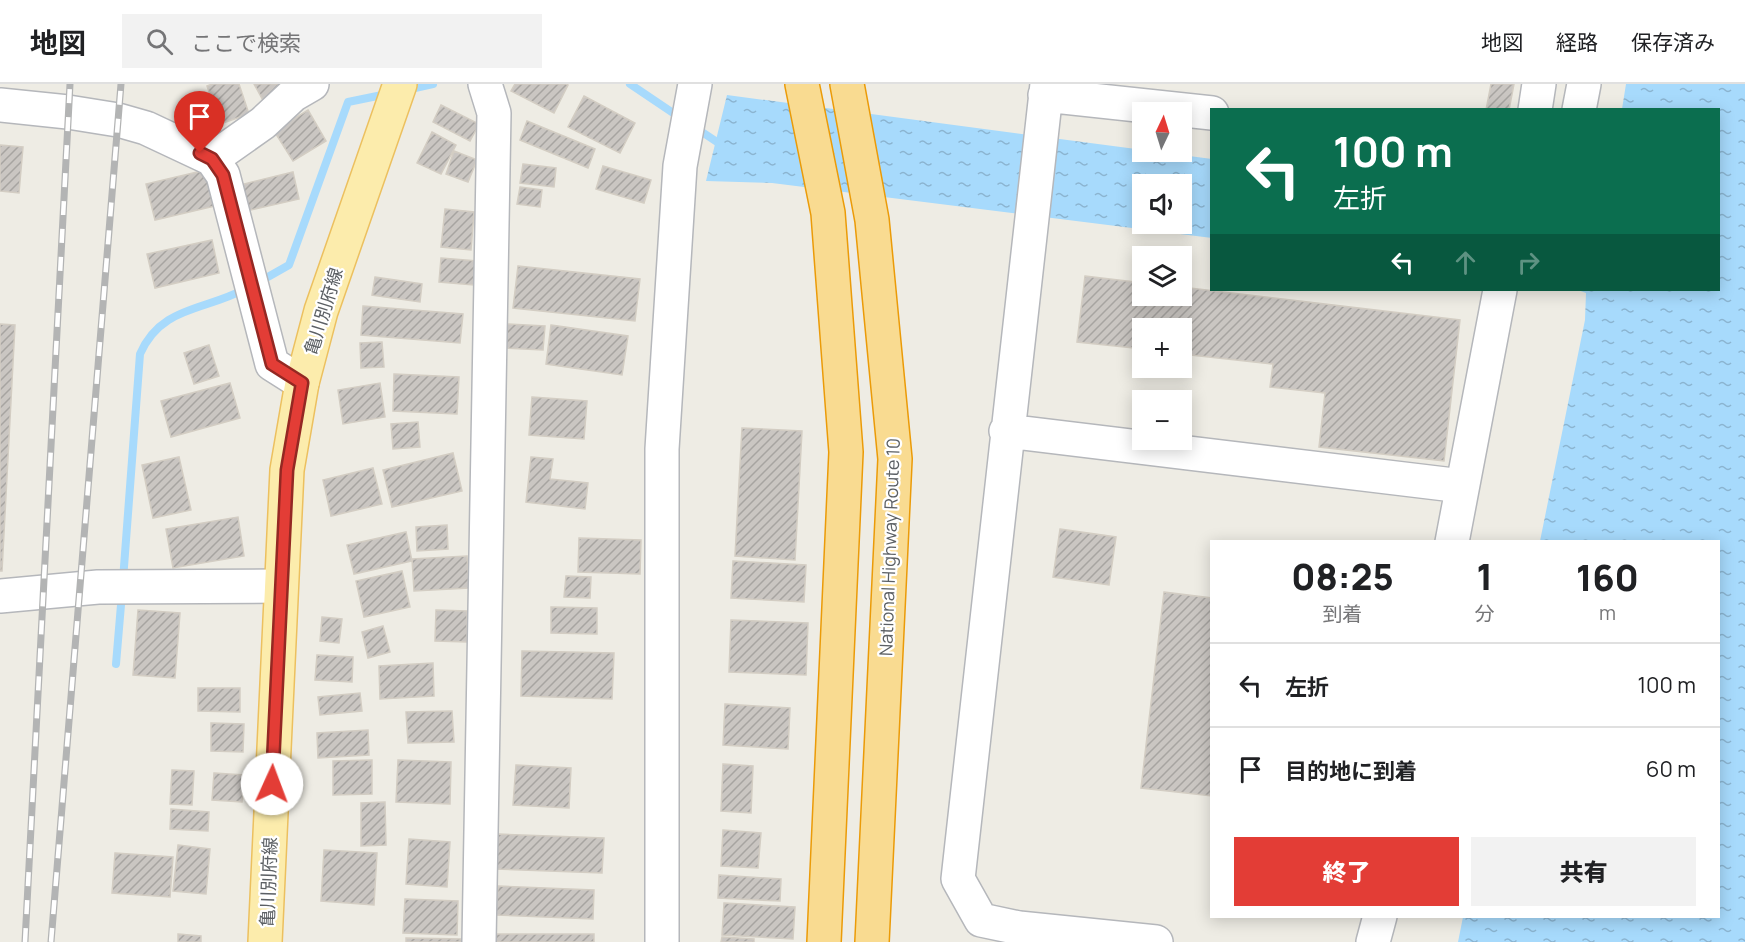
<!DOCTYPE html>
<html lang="ja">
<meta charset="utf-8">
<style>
:root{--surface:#fff;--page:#f2f2f2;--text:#202124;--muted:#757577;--line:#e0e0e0;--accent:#e33d36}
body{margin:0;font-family:Manrope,"Noto Sans JP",sans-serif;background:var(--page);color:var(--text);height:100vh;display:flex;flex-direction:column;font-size:22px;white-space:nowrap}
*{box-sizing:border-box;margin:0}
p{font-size:20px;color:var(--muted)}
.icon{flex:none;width:33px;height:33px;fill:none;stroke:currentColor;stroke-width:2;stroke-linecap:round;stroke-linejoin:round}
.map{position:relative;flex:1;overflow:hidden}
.drawer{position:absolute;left:1210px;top:456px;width:510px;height:378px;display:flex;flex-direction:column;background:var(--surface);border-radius:0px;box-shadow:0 3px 15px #0003}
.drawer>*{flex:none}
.guide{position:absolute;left:1210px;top:24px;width:510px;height:183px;border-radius:0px;box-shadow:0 3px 15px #0003;background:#0b6e4f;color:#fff;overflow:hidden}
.needle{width:39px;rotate:4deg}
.tools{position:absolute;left:1132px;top:18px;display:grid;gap:12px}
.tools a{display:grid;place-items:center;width:60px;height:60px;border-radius:0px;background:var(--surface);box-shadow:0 3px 15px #0003;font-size:30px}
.pin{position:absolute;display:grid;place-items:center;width:51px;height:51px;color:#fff;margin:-62px -26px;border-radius:50% 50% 50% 0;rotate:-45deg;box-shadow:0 0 6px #0007}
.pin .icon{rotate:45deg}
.me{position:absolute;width:66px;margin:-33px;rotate:2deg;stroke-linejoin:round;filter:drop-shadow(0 0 4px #0008)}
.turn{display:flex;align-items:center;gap:21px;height:126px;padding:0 24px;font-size:27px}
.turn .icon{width:78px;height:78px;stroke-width:2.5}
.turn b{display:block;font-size:42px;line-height:51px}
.lanes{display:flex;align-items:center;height:57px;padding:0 24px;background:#0003;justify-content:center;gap:30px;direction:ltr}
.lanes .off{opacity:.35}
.eta{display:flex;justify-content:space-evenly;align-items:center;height:102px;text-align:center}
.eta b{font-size:36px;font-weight:800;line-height:42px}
.action{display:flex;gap:12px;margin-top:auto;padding:12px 24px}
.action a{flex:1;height:69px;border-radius:0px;background:var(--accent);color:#fff;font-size:24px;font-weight:800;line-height:69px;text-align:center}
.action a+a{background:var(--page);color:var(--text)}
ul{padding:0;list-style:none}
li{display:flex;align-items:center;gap:18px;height:84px;padding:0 24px;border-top:2px solid var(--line)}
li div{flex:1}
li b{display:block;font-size:22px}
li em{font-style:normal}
header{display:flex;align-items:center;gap:36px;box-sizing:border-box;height:84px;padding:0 30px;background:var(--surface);border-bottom:2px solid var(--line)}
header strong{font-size:28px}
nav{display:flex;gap:33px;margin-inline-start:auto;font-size:21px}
.search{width:420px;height:54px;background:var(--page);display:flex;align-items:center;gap:15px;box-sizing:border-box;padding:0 21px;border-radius:0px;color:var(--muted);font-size:22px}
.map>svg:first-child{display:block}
.water{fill:url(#water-ripples);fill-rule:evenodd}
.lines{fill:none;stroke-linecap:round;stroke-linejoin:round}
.stream{stroke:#a7dafc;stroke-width:8}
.building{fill:url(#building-hatch);stroke:#d3cdc3;stroke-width:1.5}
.minor-casing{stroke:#b5b7bb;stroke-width:36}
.major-casing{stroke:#ecc05f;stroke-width:36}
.highway-casing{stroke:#eb9b08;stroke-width:36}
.minor{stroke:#fff;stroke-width:33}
.major{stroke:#fcecac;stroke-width:33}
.highway{stroke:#f9db91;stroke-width:33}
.rail-casing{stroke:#b3b4b4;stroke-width:7}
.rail{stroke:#fff;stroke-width:4.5;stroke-dasharray:14;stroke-linecap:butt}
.route-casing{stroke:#942823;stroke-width:15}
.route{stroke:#e33d36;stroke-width:10}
.labels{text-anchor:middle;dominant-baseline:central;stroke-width:4.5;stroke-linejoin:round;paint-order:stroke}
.street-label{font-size:18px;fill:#5c6064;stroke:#fff}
</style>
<header>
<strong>地図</strong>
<div class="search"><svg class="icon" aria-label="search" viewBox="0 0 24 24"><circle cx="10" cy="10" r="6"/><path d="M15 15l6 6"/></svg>ここで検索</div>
<nav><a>地図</a><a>経路</a><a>保存済み</a></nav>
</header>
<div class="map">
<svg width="1745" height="858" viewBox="0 0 1745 858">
<defs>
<pattern id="water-ripples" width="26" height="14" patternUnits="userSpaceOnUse" patternTransform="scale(1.5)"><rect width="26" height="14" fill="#a7dafc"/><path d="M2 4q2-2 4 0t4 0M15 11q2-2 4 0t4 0" fill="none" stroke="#8bb4d0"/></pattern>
<pattern id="building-hatch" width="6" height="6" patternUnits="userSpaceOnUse" patternTransform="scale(1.5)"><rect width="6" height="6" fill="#cac6c2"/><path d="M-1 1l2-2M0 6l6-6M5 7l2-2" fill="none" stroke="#a7a4a1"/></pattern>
</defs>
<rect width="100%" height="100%" fill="#eeece4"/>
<path class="water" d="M 1626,0 L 1745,0 L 1745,858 L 1458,858 L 1463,833 L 1719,832 L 1719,458 L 1540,457 L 1585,236 L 1586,209 L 1578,206 L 1719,206 L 1719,26 L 1622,25 Z
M 727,11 L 1212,75 L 1212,154 L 772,99 L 706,97 ZM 1143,100 L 1182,100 L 1182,140 L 1143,140 Z"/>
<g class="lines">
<path class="stream" d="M 630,0 L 682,35
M 406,6 L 433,0
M 696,44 L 717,58
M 259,198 L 289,181 L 348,18 L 387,10
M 123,496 L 140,270 C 161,222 204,227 245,205
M 116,580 L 122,509"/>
</g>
<path class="building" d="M 212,0 L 239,0 L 249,30 L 220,40 L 207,2 Z
M 254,0 L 295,0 L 265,20 Z
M 515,0 L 566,0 L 568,1 L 554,29 L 511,7 Z
M 1491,0 L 1514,0 L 1509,26 L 1486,26 Z
M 584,12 L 635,39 L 620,69 L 568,43 Z
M 441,21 L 479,40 L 470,57 L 433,38 Z
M 308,26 L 326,57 L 293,77 L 274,47 Z
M 527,37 L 595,65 L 588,84 L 520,56 Z
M 432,48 L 456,61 L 441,90 L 417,79 Z
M 0,61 L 23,63 L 19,109 L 0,107 Z
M 454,67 L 477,76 L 468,98 L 446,90 Z
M 523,80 L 556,84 L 554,103 L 520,99 Z
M 603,82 L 651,96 L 644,119 L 596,105 Z
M 206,86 L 215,122 L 155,136 L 146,100 Z
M 293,88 L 299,115 L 242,128 L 236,102 Z
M 520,103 L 542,106 L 540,123 L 517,120 Z
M 445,125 L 474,128 L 471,166 L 441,163 Z
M 212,156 L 219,189 L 155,204 L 147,170 Z
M 441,174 L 477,177 L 474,201 L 439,198 Z
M 518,182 L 640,195 L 635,237 L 513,224 Z
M 1085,192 L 1143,199 L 1143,212 L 1182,212 L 1182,203 L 1460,236 L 1444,377 L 1319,363 L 1325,309 L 1270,303 L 1273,280 L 1182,270 L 1182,244 L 1143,244 L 1143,265 L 1077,258 Z
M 375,193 L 422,200 L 420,218 L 372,211 Z
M 363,222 L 463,230 L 460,259 L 361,251 Z
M 0,240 L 15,241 L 2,487 L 0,487 Z
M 507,240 L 545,242 L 543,266 L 505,264 Z
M 551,241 L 628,252 L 622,291 L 546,280 Z
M 382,258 L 384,283 L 361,284 L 360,259 Z
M 209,261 L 219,292 L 194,300 L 184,269 Z
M 394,290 L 459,293 L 457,330 L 393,327 Z
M 230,299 L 240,334 L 171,353 L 161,317 Z
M 380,299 L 385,333 L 343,340 L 338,306 Z
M 532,313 L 587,317 L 584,355 L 529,351 Z
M 418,338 L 420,363 L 393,365 L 391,340 Z
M 742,344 L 802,347 L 795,476 L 735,472 Z
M 453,369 L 462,407 L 392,423 L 383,386 Z
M 179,373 L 191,426 L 153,434 L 142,381 Z
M 531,373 L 553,375 L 550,395 L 588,399 L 585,425 L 526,418 Z
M 373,384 L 382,420 L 331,432 L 323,396 Z
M 238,433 L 244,472 L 173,484 L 166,445 Z
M 447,441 L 448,465 L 417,467 L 416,443 Z
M 1060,445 L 1116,453 L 1109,501 L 1053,493 Z
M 406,448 L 412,477 L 354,490 L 347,461 Z
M 579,454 L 641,456 L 640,490 L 578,488 Z
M 467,472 L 469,504 L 414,507 L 412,475 Z
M 733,477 L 806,481 L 804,518 L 731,514 Z
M 402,487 L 410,523 L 364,533 L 356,497 Z
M 566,492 L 591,493 L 590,514 L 564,513 Z
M 1164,508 L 1212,514 L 1212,712 L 1141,704 Z
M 551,523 L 597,524 L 597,550 L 551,549 Z
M 138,526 L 180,529 L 175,594 L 133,591 Z
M 436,526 L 467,527 L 467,558 L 435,557 Z
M 322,533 L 342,535 L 339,559 L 320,557 Z
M 731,536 L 808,539 L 806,591 L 729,588 Z
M 383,542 L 390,568 L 368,574 L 362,548 Z
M 522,567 L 614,569 L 612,615 L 521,612 Z
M 317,571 L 353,573 L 352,598 L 315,596 Z
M 433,579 L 434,612 L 380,615 L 379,582 Z
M 198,604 L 240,604 L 240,628 L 198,627 Z
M 360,609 L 362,627 L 320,631 L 318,613 Z
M 725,620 L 790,624 L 788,665 L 723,661 Z
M 452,627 L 454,658 L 408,659 L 406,628 Z
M 211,639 L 244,640 L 243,668 L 211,667 Z
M 368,646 L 369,671 L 318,674 L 317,649 Z
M 372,676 L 372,710 L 333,711 L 333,677 Z
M 398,676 L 451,678 L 450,720 L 396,718 Z
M 723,680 L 753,682 L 751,729 L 721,727 Z
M 516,681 L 571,684 L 569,724 L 513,721 Z
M 172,686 L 194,687 L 192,721 L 170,720 Z
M 214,689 L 244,691 L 242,718 L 212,716 Z
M 385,718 L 386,761 L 361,762 L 361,719 Z
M 171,725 L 209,728 L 208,747 L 170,745 Z
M 723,746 L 761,749 L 758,784 L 721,782 Z
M 498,750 L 604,754 L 602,789 L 496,785 Z
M 409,755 L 450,758 L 447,803 L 406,800 Z
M 178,761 L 210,765 L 206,810 L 173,807 Z
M 324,766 L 377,769 L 374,821 L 321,817 Z
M 115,769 L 173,773 L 170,813 L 112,809 Z
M 719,791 L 781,795 L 780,817 L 718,814 Z
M 498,802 L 594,806 L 593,835 L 496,831 Z
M 405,815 L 458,817 L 457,851 L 403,849 Z
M 724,819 L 795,823 L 793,855 L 722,851 Z
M 178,850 L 201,852 L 201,858 L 178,858 Z
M 495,850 L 594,850 L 594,858 L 495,858 Z
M 722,853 L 754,855 L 754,858 L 721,858 Z
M 406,854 L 463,855 L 463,858 L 406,858 Z"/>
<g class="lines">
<g class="minor-casing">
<path id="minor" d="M 1047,0 L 958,795 L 981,836 L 1019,844 L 1156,858
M 1045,11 L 1212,29
M 0,21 L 68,28 L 118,36 L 146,44 L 212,75 L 223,91 L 272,280 L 302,299
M 1535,26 L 1539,0
M 1579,26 L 1584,0
M 212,75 L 263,39 L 293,11 L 312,0
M 1006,347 L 1462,402
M 1452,458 L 1500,206
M 0,512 L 98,503 L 280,502
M 479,858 L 494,29 L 485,0
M 662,858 L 662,365 L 680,82 L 695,0
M 1373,858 L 1380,832"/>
</g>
<g class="major-casing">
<path id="major" d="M 265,858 L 287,386 L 302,299 L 321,227 L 400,0"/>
</g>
<g class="highway-casing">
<path id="highway" d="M 802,0 L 828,129 L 846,368 L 824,858
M 847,0 L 872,136 L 895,375 L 872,858"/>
</g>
<use href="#minor" class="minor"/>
<use href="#major" class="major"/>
<use href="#highway" class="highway"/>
<g class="rail-casing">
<path id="rail" d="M 25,858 L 70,0
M 51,858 L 121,0"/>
</g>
<use href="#rail" class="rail"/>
</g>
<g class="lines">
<g class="route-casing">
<path id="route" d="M 200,69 L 212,75 L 223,91 L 272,280 L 302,299 L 287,386 L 272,700"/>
</g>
<use href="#route" class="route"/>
</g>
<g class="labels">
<g class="street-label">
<text transform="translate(323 227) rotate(-73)">亀川別府線</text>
<text transform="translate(889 463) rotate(-88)">National Highway Route 10</text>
<text transform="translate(268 798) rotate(-88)">亀川別府線</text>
</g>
</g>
</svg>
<div class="tools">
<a><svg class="needle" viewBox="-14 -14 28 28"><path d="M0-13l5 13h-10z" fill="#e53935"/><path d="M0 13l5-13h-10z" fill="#757577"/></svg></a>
<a><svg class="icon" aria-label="sound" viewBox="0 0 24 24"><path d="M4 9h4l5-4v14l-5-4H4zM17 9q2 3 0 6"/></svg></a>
<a><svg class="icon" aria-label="layers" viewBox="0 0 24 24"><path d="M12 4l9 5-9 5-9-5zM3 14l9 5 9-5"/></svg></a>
<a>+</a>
<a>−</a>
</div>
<div class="pin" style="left:200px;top:69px;background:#d93025"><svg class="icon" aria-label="arrive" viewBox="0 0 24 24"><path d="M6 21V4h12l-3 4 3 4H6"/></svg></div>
<svg class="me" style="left:272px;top:700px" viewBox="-20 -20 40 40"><circle r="19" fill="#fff"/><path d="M0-13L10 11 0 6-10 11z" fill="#e33d36"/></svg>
<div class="guide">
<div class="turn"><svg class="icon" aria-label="left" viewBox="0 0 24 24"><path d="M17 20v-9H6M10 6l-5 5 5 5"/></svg><div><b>100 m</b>左折</div></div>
<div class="lanes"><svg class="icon" aria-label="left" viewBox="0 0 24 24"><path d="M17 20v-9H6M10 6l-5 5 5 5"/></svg><svg class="icon off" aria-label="ahead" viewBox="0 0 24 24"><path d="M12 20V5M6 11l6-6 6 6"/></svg><svg class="icon off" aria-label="right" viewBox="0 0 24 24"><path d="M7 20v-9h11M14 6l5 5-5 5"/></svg></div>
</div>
<section class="drawer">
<div class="eta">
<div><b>08:25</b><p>到着</p></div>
<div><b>1</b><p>分</p></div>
<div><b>160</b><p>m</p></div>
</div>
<ul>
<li><svg class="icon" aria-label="left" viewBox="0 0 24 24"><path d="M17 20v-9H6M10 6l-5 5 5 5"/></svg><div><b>左折</b></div><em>100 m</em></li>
<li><svg class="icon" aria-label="arrive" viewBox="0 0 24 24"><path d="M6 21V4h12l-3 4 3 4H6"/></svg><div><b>目的地に到着</b></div><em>60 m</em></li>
</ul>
<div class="action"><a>終了</a><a>共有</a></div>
</section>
</div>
